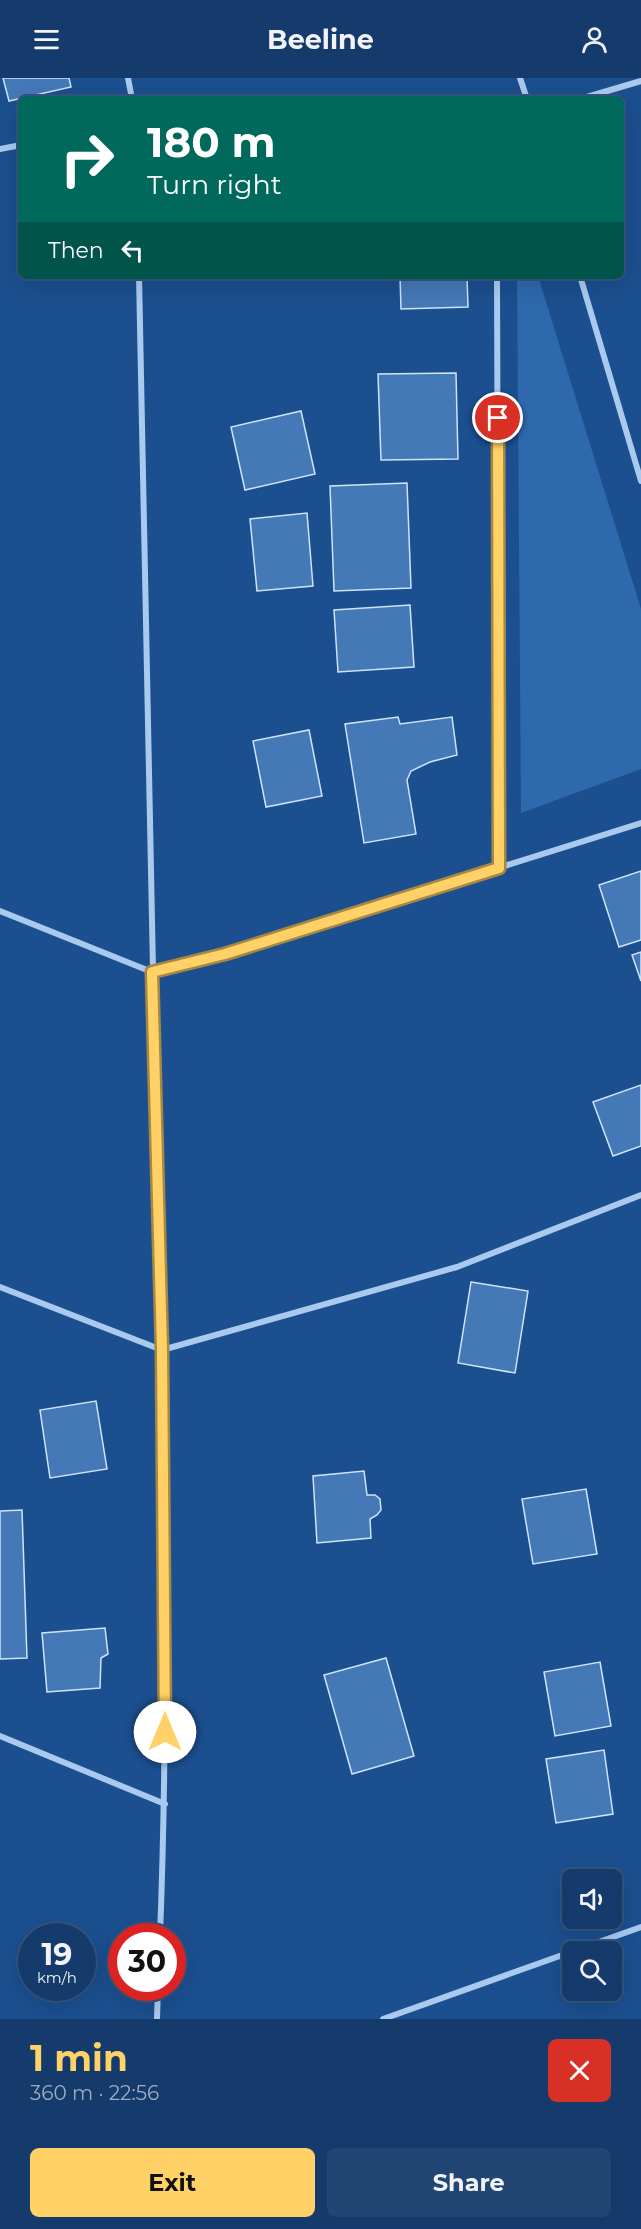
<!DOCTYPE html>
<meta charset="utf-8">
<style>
:root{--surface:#143b6b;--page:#214673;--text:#f1f3f6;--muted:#9dadc1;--line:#33557e;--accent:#ffd166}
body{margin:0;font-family:Montserrat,sans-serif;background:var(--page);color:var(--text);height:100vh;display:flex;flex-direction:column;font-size:22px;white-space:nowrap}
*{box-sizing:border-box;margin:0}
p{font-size:20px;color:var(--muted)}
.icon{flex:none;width:33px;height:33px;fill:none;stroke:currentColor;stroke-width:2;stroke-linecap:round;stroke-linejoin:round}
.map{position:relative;height:1941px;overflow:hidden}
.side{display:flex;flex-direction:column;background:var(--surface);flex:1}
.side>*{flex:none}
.top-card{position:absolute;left:18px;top:18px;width:606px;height:183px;border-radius:9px;box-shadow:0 6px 24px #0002,0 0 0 2px var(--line);background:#00695c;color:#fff;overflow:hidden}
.tools{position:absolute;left:562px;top:1791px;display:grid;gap:12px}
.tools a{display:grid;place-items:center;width:60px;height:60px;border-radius:9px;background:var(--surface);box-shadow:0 6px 24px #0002,0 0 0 2px var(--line);font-size:30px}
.speed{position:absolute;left:18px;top:1845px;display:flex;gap:12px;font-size:30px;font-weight:700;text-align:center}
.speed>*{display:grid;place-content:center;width:78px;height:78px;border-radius:50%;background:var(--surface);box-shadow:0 6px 24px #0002,0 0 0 2px var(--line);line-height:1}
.speed small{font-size:15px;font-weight:400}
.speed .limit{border:9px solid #d22;background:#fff;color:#111}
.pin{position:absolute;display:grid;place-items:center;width:51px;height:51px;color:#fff;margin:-26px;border:3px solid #fff;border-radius:50%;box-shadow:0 2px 6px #0007}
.me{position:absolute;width:66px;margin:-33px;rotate:0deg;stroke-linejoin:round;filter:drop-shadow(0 0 4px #0008)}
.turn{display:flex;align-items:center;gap:21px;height:126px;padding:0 30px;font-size:27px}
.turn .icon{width:78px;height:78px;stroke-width:2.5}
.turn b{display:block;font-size:42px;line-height:51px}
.then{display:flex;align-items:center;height:57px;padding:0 30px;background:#0003;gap:12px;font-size:22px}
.round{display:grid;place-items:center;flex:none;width:63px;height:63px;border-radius:9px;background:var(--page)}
.head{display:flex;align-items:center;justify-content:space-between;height:102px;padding:0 30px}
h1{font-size:36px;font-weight:700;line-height:45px;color:var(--accent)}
.button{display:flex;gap:12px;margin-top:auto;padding:12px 30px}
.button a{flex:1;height:69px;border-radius:9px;background:var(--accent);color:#111;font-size:24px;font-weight:700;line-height:69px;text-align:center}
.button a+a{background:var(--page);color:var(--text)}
header{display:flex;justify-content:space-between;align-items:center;height:78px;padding:0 30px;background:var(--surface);font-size:27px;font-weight:700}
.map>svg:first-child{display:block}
.green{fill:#2e69ad}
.building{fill:#4478b7;stroke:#cfe3fa;stroke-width:1.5}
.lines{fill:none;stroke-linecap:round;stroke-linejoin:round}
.street{stroke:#a9c9ee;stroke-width:6}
.route-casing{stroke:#a68842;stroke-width:15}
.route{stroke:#ffd166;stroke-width:10}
</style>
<header><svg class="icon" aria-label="menu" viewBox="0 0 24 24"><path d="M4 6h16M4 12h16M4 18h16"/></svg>Beeline<svg class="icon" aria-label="person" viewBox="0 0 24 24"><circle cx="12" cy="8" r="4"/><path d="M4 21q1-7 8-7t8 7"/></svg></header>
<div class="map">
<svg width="641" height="1941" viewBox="0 0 641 1941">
<rect width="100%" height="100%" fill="#1b4f8f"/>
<path class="green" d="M 517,198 L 538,198 L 641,531 L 641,691 L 521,735 Z"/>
<path class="building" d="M 3,0 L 69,0 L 71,9 L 9,23 Z
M 400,198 L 467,198 L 468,229 L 401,231 Z
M 456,295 L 458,381 L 381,382 L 378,296 Z
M 301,333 L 315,396 L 245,412 L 231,349 Z
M 407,405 L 411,510 L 334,513 L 330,408 Z
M 307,435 L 313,508 L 257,513 L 250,441 Z
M 410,527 L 414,589 L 338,594 L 334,532 Z
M 398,639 L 400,646 L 452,639 L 457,677 L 430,684 L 411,693 L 407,702 L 416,756 L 364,765 L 345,646 Z
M 309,652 L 322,718 L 266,729 L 253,663 Z
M 641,793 L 641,862 L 619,869 L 599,807 Z
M 641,874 L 641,903 L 632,877 Z
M 641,1007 L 641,1068 L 613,1078 L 593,1024 Z
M 471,1204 L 528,1213 L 515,1295 L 458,1285 Z
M 96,1323 L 107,1391 L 50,1400 L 40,1332 Z
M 364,1393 L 367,1417 L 375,1417 L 380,1421 L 381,1432 L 377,1437 L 370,1441 L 371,1460 L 317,1465 L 313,1398 Z
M 586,1411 L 597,1476 L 533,1486 L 522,1421 Z
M 22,1432 L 27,1580 L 0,1581 L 0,1433 Z
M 105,1550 L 108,1576 L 101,1580 L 100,1610 L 47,1614 L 42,1555 Z
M 386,1580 L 414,1678 L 352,1696 L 324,1597 Z
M 600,1584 L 611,1648 L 555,1658 L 544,1594 Z
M 604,1672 L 613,1736 L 556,1745 L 546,1681 Z"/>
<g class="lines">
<path class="street" d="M 128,0 L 132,21
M 520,0 L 527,21
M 580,21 L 641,3
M 0,71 L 21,67
M 139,198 C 143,462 148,726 155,991 C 162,1280 171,1570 160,1858
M 497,198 L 499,790
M 580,198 L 641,403
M 0,833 L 152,894 L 225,876 L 641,745
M 0,1209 L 162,1272 L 457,1189 L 641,1117
M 0,1658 L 165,1726
M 157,1941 L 158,1910
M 383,1941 L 641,1849"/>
</g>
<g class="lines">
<g class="route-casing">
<path id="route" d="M 165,1654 L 162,1272 L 152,894 L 225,876 L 499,790 L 498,340"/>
</g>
<use href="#route" class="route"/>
</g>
</svg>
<div class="tools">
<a><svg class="icon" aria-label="sound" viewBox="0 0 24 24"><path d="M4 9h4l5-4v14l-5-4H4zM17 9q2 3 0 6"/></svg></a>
<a><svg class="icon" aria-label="search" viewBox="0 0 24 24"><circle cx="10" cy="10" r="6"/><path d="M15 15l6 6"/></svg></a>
</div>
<div class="speed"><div>19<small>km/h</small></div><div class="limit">30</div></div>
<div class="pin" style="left:498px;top:340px;background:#d93025"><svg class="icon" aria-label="arrive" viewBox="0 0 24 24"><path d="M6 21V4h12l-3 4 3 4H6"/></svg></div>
<svg class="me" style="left:165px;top:1654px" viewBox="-20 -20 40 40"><circle r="19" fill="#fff"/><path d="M0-13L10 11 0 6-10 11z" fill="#ffd166"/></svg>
<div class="top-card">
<div class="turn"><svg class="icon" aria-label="right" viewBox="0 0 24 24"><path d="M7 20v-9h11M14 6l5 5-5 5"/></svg><div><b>180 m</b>Turn right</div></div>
<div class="then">Then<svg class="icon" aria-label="left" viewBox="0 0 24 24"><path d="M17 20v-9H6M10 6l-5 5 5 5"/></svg></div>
</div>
</div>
<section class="side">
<div class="head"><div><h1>1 min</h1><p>360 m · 22:56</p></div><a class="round" style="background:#d93025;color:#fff"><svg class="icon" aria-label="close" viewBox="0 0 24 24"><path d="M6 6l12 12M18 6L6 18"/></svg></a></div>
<div class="button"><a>Exit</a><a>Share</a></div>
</section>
